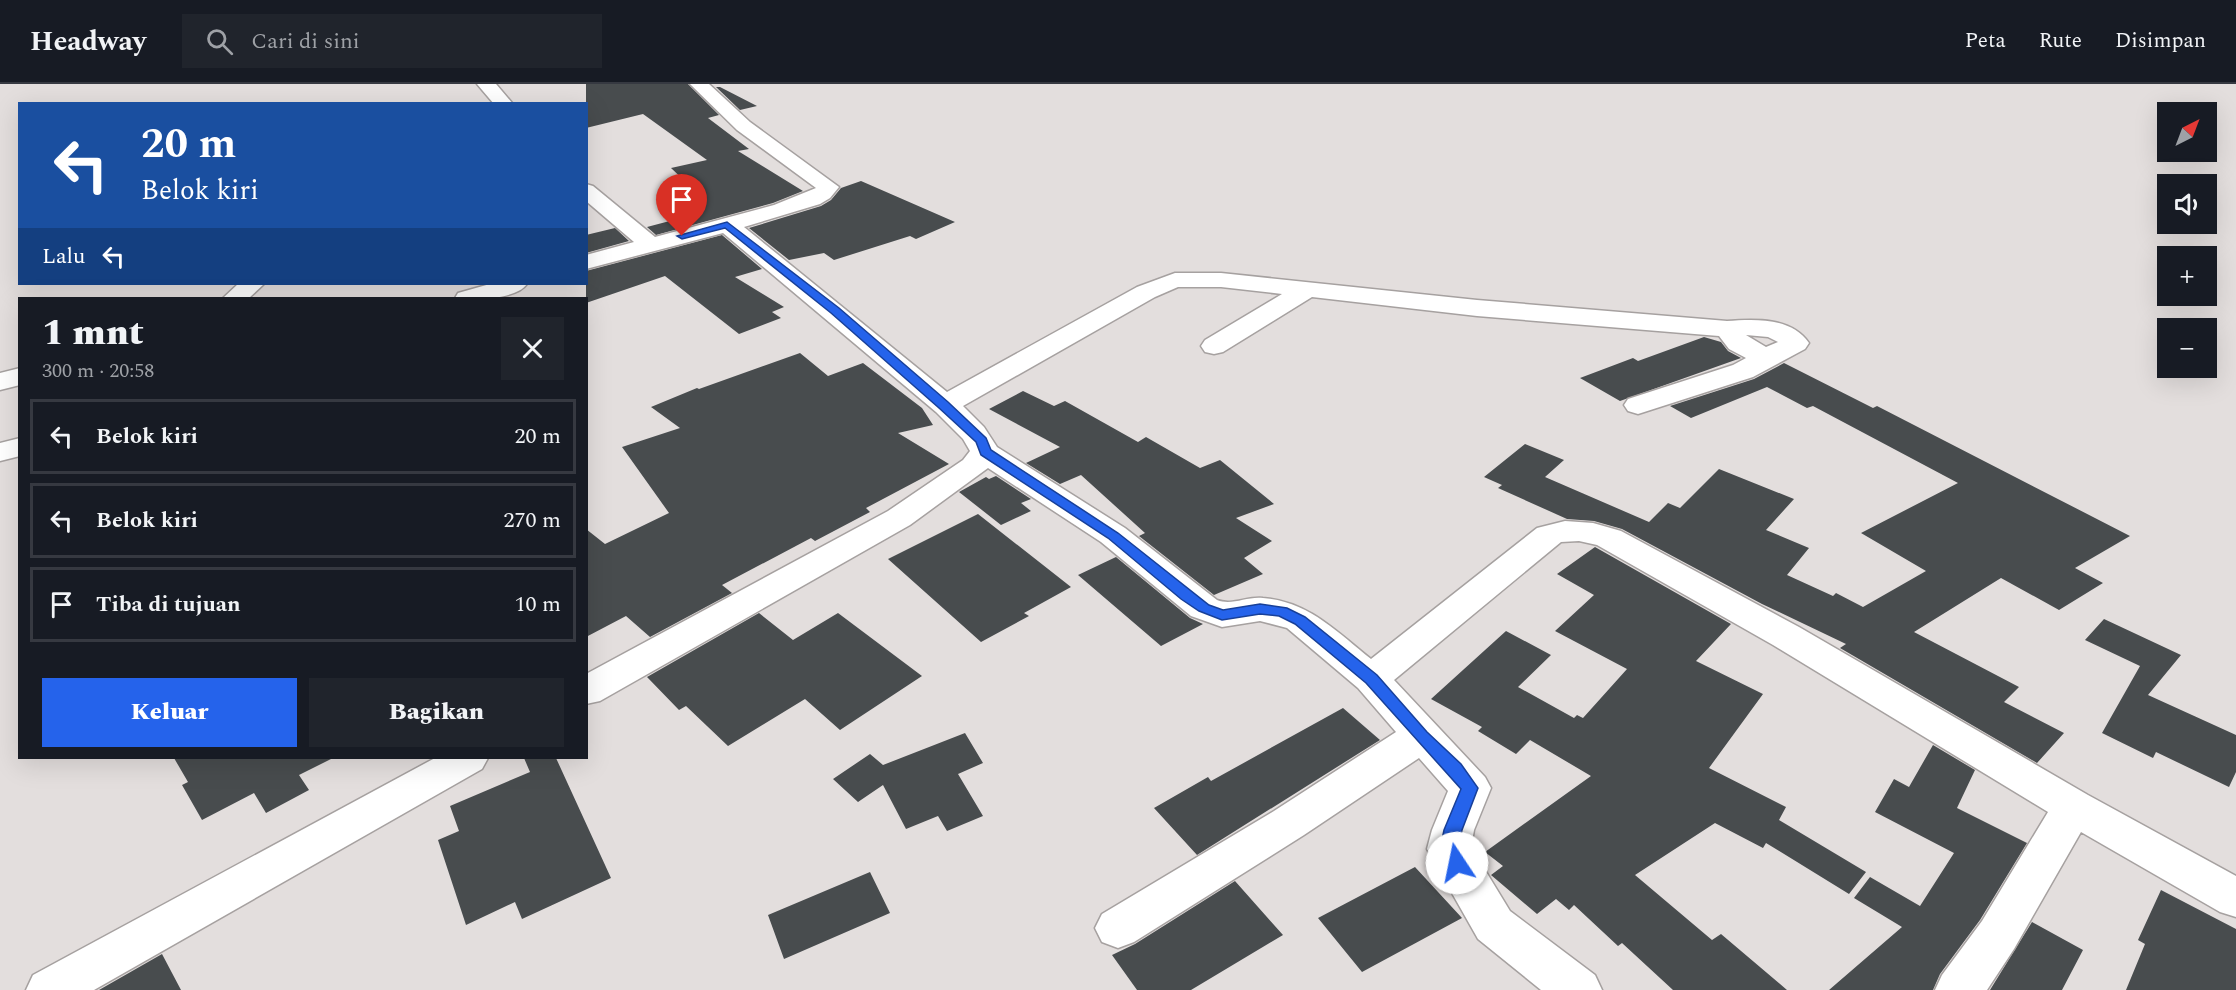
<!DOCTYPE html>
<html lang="id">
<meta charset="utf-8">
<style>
:root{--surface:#171b24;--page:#20242c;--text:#f1f3f6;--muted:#9ea1a6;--line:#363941;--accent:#2563eb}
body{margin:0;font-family:Spectral,serif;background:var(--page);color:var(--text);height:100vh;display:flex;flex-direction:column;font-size:22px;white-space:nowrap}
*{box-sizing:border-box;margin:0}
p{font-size:20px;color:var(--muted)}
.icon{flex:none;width:33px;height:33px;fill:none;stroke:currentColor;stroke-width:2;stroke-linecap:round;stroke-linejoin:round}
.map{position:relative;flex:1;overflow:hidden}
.side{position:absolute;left:18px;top:213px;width:570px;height:462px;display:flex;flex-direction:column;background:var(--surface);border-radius:0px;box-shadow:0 6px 24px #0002}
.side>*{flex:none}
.hud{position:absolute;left:18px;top:18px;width:570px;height:183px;border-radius:0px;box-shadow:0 6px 24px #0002;background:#1a4fa0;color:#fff;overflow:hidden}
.needle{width:39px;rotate:42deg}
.fabs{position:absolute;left:2157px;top:18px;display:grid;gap:12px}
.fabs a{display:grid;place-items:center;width:60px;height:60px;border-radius:0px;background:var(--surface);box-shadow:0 6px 24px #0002;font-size:30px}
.pin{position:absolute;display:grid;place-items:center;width:51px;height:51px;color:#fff;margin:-62px -26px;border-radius:50% 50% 50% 0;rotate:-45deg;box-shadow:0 0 6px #0007}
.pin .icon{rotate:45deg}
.me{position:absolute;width:66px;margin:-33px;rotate:349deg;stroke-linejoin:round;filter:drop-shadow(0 0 4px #0008)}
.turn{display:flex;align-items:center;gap:21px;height:126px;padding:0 24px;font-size:27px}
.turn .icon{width:78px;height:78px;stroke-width:2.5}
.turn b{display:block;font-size:42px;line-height:51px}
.then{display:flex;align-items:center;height:57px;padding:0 24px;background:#0003;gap:12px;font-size:22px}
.round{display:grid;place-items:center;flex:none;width:63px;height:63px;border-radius:0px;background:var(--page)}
.head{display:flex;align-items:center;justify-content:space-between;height:102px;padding:0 24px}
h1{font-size:36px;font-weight:800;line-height:45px}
.button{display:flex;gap:12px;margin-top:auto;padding:12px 24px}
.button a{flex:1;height:69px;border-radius:0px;background:var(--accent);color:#fff;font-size:24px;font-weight:800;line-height:69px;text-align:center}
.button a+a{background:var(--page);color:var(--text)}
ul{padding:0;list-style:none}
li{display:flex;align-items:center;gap:18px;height:75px;margin:0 12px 9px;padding:0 12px;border:3px solid var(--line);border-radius:0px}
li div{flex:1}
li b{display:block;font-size:22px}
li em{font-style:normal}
header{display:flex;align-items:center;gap:36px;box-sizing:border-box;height:84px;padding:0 30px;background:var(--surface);border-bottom:2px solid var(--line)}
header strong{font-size:28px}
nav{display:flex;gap:33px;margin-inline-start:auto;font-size:21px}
.search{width:420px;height:54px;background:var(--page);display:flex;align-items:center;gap:15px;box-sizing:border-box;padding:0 21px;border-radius:0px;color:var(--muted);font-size:22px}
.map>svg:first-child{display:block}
.building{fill:#484c4e}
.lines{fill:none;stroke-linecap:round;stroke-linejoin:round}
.minor-casing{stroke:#a6a1a0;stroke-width:3}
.minor{fill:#fff;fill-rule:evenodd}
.route{fill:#2563eb;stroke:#184099;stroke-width:1.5}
</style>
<header>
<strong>Headway</strong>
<div class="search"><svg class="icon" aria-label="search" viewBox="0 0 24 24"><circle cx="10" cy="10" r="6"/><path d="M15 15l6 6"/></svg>Cari di sini</div>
<nav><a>Peta</a><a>Rute</a><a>Disimpan</a></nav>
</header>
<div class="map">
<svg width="2236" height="906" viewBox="0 0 2236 906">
<rect width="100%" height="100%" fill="#e3dedd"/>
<path class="building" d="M 586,0 L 688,0 L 719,31 L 708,34 L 749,65 L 738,67 L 803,107 L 773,119 L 656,151 L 647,143 L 700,129 L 670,109 L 691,103 L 671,84 L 707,76 L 643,30 L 586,44 Z
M 716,3 L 720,3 L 757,22 L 740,26 Z
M 861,97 L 955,138 L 916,155 L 910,152 L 834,176 L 824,169 L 789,176 L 749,144 L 821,122 L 831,116 L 841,104 Z
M 615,144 L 629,157 L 586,169 L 586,151 Z
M 722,151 L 762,185 L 735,193 L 784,223 L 772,228 L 781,234 L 739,250 L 665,192 L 586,219 L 586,187 Z
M 1704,253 L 1721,258 L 1728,267 L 1741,274 L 1620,317 L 1580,294 L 1633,274 L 1638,277 Z
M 800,269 L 828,292 L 863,279 L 922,324 L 933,341 L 898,349 L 949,380 L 866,424 L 870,428 L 815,457 L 811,454 L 722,501 L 732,509 L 650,553 L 626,532 L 586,553 L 586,445 L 605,460 L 669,429 L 622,363 L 680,344 L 651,323 L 697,304 L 699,305 Z
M 1784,279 L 1873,324 L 1877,322 L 2130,452 L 2075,484 L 2103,499 L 2059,526 L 2001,494 L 1914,548 L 2019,603 L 2004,618 L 2064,649 L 2037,679 L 1840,564 L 1846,560 L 1762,520 L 1622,445 L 1594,437 L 1567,435 L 1498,404 L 1502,401 L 1484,393 L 1525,360 L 1564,376 L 1545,393 L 1649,438 L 1668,419 L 1680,424 L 1719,385 L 1794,415 L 1766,446 L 1809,464 L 1787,491 L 1833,512 L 1836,509 L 1863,523 L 1926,487 L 1861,449 L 1958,399 L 1813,322 L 1807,324 L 1767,303 L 1691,334 L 1670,322 L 1754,295 Z
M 1023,307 L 1054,322 L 1065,317 L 1138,358 L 1146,353 L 1200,384 L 1220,376 L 1274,420 L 1236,434 L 1272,457 L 1244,474 L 1263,490 L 1214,511 L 1139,452 L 1145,449 L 1081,391 L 1060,400 L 1026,379 L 1060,363 L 989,325 Z
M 996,392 L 1031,415 L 1021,419 L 1031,427 L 1001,441 L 959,408 L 986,393 L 989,395 Z
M 978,430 L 1071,503 L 1024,529 L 1029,532 L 981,558 L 888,475 Z
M 1595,463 L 1731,540 L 1696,577 L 1763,610 L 1709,684 L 1786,723 L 1779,736 L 1866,788 L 1849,810 L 1766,759 L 1763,764 L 1715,739 L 1635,791 L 1712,856 L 1721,850 L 1787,906 L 1673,906 L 1622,859 L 1618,862 L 1574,821 L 1569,826 L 1556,815 L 1537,830 L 1491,791 L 1503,782 L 1485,768 L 1591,692 L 1530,656 L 1516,670 L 1478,647 L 1482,643 L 1431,615 L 1506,547 L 1551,571 L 1518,603 L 1574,634 L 1577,631 L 1583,634 L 1627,585 L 1555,547 L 1594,511 L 1557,490 Z
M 1116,473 L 1190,534 L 1203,540 L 1161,562 L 1078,491 Z
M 759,529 L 793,556 L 838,529 L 922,592 L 840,646 L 805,615 L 728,662 L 686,622 L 679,626 L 647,593 Z
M 2104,535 L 2181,571 L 2148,611 L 2236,651 L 2236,688 L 2229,703 L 2156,668 L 2153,674 L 2102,649 L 2140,582 L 2085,556 Z
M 1343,624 L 1380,656 L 1197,771 L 1154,724 L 1208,693 L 1211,697 Z
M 965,649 L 983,679 L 958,690 L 983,732 L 947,747 L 938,732 L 906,745 L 883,701 L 858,718 L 833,695 L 870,670 L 883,681 Z
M 1933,661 L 1975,686 L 1957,724 L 2027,759 L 1980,836 L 1940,890 L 1933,906 L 1829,906 L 1902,843 L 1854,814 L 1870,793 L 1920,822 L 1954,769 L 1875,728 L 1894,695 L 1909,703 Z
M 174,674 L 333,674 L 299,691 L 309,706 L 266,729 L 254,709 L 202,736 L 182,701 L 188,698 Z
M 524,674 L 556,674 L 611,794 L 522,835 L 515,818 L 466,841 L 438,756 L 459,747 L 450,722 L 530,688 Z
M 1415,783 L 1462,834 L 1362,888 L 1318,834 Z
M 870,788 L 890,829 L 784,875 L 768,831 Z
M 1235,797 L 1283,851 L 1191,906 L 1137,906 L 1112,871 L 1135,860 Z
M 2161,806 L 2236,845 L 2236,906 L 2126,906 L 2145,860 L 2138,856 Z
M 2032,838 L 2083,866 L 2062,906 L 1990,906 Z
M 162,870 L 181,906 L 99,906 Z"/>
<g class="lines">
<g class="minor-casing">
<path id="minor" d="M 477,0 L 496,0 L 513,20 L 494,20 Z
M 690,0 L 709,0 L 750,38 L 839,103 L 830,114 L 820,120 L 744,143 L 947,308 L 1137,203 L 1175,189 L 1221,189 L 1477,216 L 1727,237 C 1755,235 1791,233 1809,259 L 1805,265 L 1753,293 L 1638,330 L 1628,327 L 1624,321 L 1628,315 L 1733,281 L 1746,274 L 1729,265 L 1719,252 L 1477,232 L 1312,213 L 1223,268 L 1214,270 L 1205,268 L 1201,262 L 1205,256 L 1282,210 L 1221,203 L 1178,203 L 1155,213 L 963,322 L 984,343 L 997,363 L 1125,444 L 1217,516 C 1232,522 1247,512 1263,514 C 1308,517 1337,548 1371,575 L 1537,444 L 1565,437 L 1593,439 L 1621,447 L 1799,543 L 2088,711 L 2236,792 L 2236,833 L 2220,828 L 2081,748 L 2014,865 L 1987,906 L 1935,906 L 1942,891 L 1982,837 L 2048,728 L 1773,561 L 1597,461 L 1579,457 L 1561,458 L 1394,596 L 1485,693 L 1491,704 L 1474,746 L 1471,763 L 1510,827 L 1595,891 L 1602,906 L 1541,906 L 1478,855 L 1427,765 L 1432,746 L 1448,707 L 1419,674 L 1304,751 L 1134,858 L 1118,864 L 1102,858 L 1095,844 L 1102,830 L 1274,727 L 1396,648 L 1358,604 L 1287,544 L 1260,537 L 1222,543 L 1191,532 L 1101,458 L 988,384 L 910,441 L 600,617 L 586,620 L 586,590 L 888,427 L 963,376 L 970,367 L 963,355 L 936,328 L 723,149 L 586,185 L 586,171 L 634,158 L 586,117 L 586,100 L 593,102 L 655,153 L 774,121 L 816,104 L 737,46 ZM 1746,251 L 1768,253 L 1778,258 L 1766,263 Z
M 238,200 L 264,200 L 249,214 L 223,214 Z
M 490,200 L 527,200 C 516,216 472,216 455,214 L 458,209 Z
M 20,284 L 20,301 L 0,306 L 0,289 Z
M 20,354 L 20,372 L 0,377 L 0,359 Z
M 435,674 L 488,674 L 482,685 L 94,906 L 26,906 L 33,891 Z"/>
</g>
<use href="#minor" class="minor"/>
</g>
<path class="route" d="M 727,138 L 839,224 L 948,318 L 986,354 L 991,366 L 1118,449 L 1209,521 L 1223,526 L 1260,520 L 1287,524 L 1305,533 L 1377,591 L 1427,648 L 1461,680 L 1478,704 L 1462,746 L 1459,764 L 1466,779 L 1464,784 L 1457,787 L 1451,784 L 1440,765 L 1444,746 L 1461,705 L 1366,599 L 1295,540 L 1279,532 L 1260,530 L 1222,536 L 1199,527 L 1181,515 L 1108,454 L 981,371 L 976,358 L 939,324 L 831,229 L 725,144 L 682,155 L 677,152 Z"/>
</svg>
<div class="fabs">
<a><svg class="needle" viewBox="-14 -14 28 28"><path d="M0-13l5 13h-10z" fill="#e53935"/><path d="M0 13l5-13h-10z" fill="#9ea1a6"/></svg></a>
<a><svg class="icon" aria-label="sound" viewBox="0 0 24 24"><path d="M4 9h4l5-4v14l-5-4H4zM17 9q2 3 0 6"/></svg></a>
<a>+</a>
<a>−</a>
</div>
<div class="pin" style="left:682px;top:152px;background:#d93025"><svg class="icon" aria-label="arrive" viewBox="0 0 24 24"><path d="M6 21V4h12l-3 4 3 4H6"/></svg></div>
<svg class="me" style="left:1457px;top:779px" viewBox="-20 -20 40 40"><circle r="19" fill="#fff"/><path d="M0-13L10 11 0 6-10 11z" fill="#2563eb"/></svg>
<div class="hud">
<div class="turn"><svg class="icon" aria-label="left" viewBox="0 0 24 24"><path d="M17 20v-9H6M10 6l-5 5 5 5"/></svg><div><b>20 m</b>Belok kiri</div></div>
<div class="then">Lalu<svg class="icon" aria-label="left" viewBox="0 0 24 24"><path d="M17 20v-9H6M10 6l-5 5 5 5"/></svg></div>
</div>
<section class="side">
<div class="head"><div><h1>1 mnt</h1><p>300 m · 20:58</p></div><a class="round"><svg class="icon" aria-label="close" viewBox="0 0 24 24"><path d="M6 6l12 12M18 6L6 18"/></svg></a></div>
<ul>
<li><svg class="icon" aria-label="left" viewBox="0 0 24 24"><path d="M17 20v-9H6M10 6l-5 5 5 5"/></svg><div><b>Belok kiri</b></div><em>20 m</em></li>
<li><svg class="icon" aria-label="left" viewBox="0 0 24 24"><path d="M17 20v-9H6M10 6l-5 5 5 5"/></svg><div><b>Belok kiri</b></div><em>270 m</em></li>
<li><svg class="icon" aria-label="arrive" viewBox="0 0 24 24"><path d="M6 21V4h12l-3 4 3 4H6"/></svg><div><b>Tiba di tujuan</b></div><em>10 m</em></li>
</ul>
<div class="button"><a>Keluar</a><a>Bagikan</a></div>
</section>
</div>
